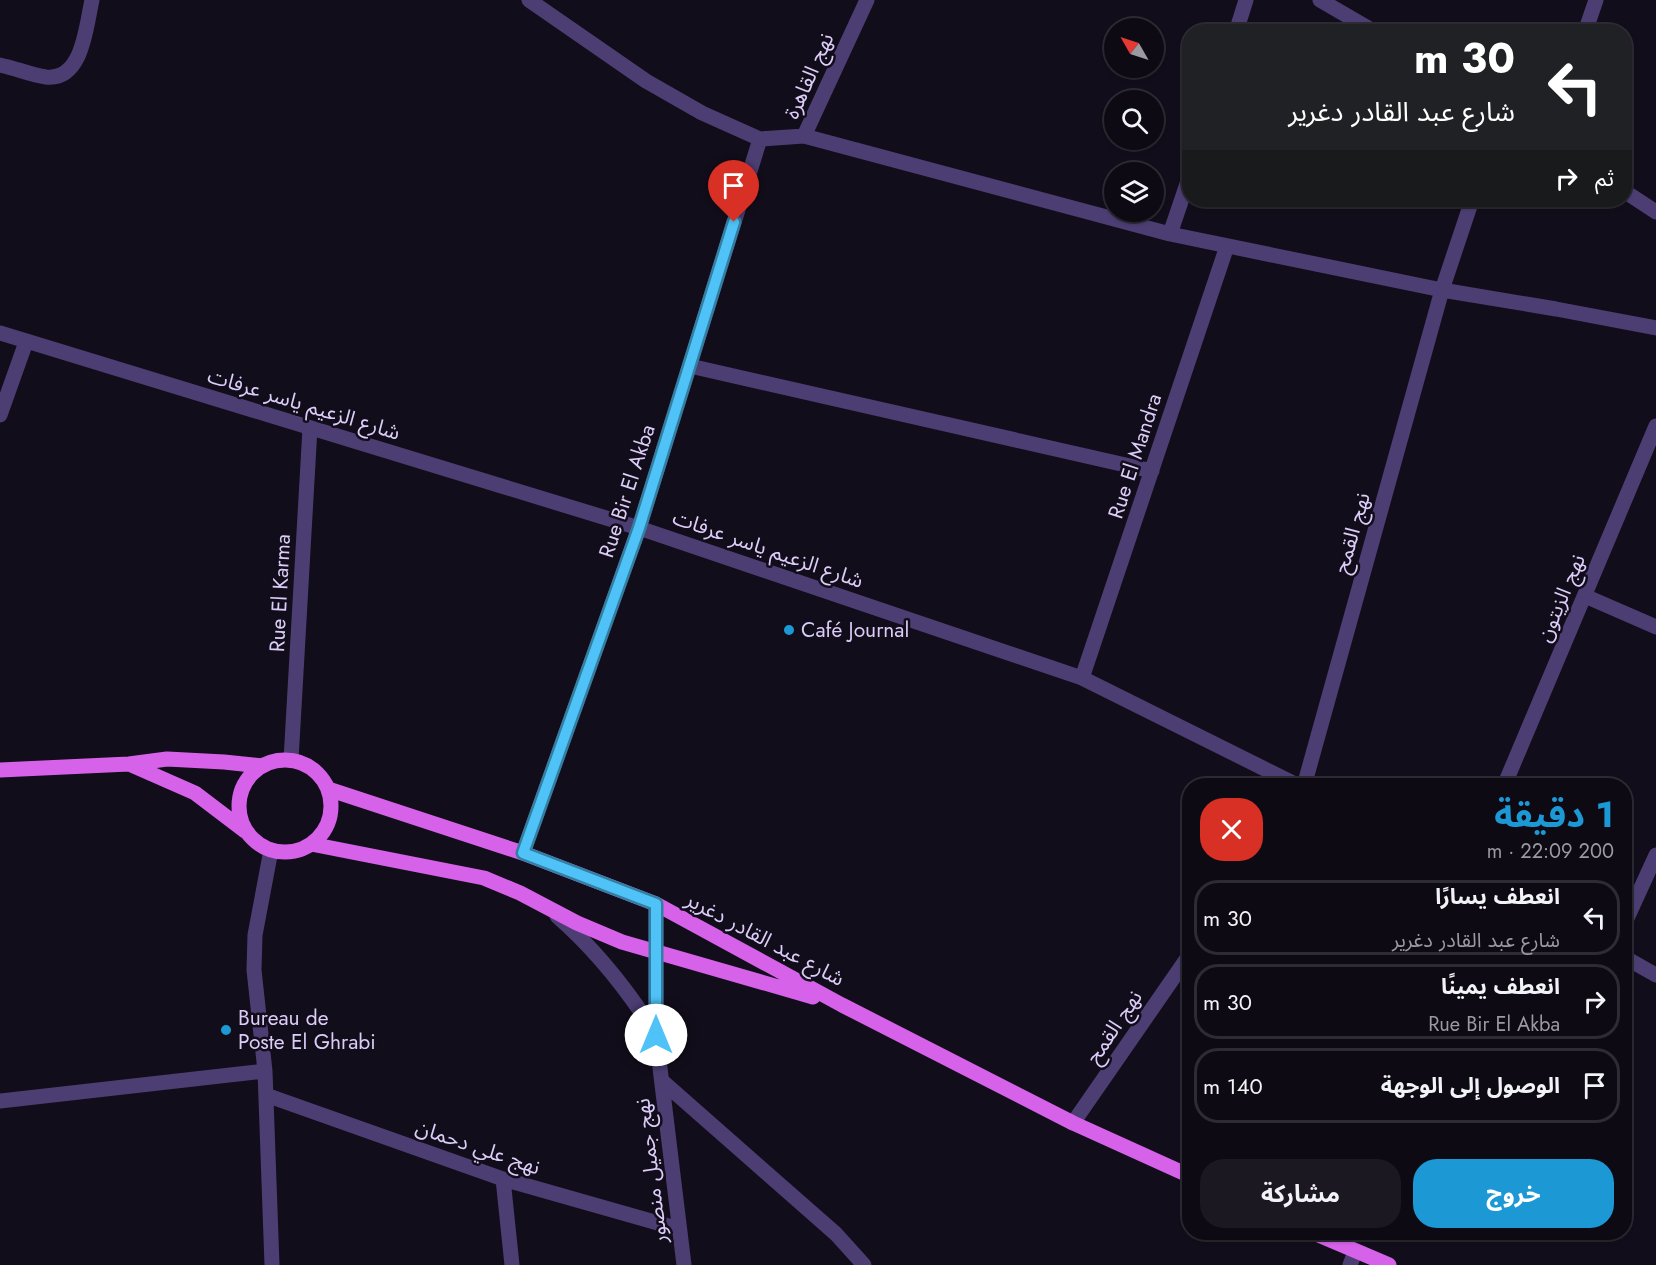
<!DOCTYPE html>
<html lang="ar">
<meta charset="utf-8">
<style>
:root{--surface:#0e0a14;--page:#1c1822;--text:#f1f3f6;--muted:#9b9aa0;--line:#2e2b34;--accent:#1c98d5}
body{margin:0;font-family:Jost,"Noto Sans Arabic",sans-serif;background:var(--page);color:var(--text);direction:rtl;height:100vh;display:flex;flex-direction:column;font-size:22px;white-space:nowrap}
*{box-sizing:border-box;margin:0}
p{font-size:20px;color:var(--muted)}
.icon{flex:none;width:33px;height:33px;fill:none;stroke:currentColor;stroke-width:2;stroke-linecap:round;stroke-linejoin:round}
.map{position:relative;flex:1;overflow:hidden;direction:ltr}
.panel{position:absolute;left:1182px;top:778px;width:450px;height:462px;display:flex;flex-direction:column;background:var(--surface);border-radius:24px;box-shadow:0 2px 4px #0004,0 0 0 2px var(--line);direction:rtl}
.panel>*{flex:none}
.guide{position:absolute;left:1182px;top:24px;width:450px;height:183px;border-radius:24px;box-shadow:0 2px 4px #0004,0 0 0 2px var(--line);direction:rtl;background:#202124;color:#fff;overflow:hidden}
.needle{width:39px;rotate:309deg}
.fabs{position:absolute;left:1104px;top:18px;display:grid;gap:12px}
.fabs a{display:grid;place-items:center;width:60px;height:60px;border-radius:50%;background:var(--surface);box-shadow:0 2px 4px #0004,0 0 0 2px var(--line);font-size:30px}
.pin{position:absolute;display:grid;place-items:center;width:51px;height:51px;color:#fff;margin:-62px -26px;border-radius:50% 50% 50% 0;rotate:-45deg;box-shadow:0 0 6px #0007}
.pin .icon{rotate:45deg}
.me{position:absolute;width:66px;margin:-33px;rotate:0deg;stroke-linejoin:round;filter:drop-shadow(0 0 4px #0008)}
.turn{display:flex;align-items:center;gap:21px;height:126px;padding:0 18px;font-size:27px}
.turn .icon{width:78px;height:78px;stroke-width:2.5}
.turn b{display:block;font-size:42px;line-height:51px}
.then{display:flex;align-items:center;height:57px;padding:0 18px;background:#0003;gap:12px;font-size:22px}
.round{display:grid;place-items:center;flex:none;width:63px;height:63px;border-radius:24px;background:var(--page)}
.summary{display:flex;align-items:center;justify-content:space-between;height:102px;padding:0 18px}
h1{font-size:36px;font-weight:700;line-height:45px;color:var(--accent)}
.action{display:flex;gap:12px;margin-top:auto;padding:12px 18px}
.action a{flex:1;height:69px;border-radius:24px;background:var(--accent);color:#fff;font-size:24px;font-weight:700;line-height:69px;text-align:center}
.action a+a{background:var(--page);color:var(--text)}
ul{padding:0;list-style:none}
li{display:flex;align-items:center;gap:18px;height:75px;margin:0 12px 9px;padding:0 6px;border:3px solid var(--line);border-radius:24px}
li div{flex:1}
li b{display:block;font-size:22px}
li em{font-style:normal}
.map>svg:first-child{display:block}
.lines{fill:none;stroke-linecap:round;stroke-linejoin:round}
.minor{stroke:#4c3e73;stroke-width:15}
.major{stroke:#d762ea;stroke-width:15}
.route-casing{stroke:#337fa1;stroke-width:15}
.route{stroke:#4fc3f7;stroke-width:10}
.poi-dot{fill:#1c98d5;stroke:#120d1a;stroke-width:2}
.labels{text-anchor:middle;dominant-baseline:central;stroke-width:5;stroke-linejoin:round;paint-order:stroke}
.street-label{font-size:21px;fill:#dccdf8;stroke:#120d1a}
.poi-label{font-size:21px;fill:#dccdf8;stroke:#120d1a;text-anchor:start}
</style>
<div class="map">
<svg width="1656" height="1265" viewBox="0 0 1656 1265">
<rect width="100%" height="100%" fill="#120d1a"/>
<g class="lines">
<path class="minor" d="M 529,0 L 646,81 L 702,113 L 760,139 L 804,136 L 1170,234 L 1442,290 L 1556,309 L 1656,328
M 1320,0 L 1375,32
M 1236,32 L 1246,0
M 1585,32 L 1596,0
M 0,65 C 15,68 31,75 46,77 C 83,81 86,26 92,0
M 804,136 L 867,0
M 1624,191 L 1656,212
M 1170,234 L 1190,175
M 0,333 L 639,528 L 1082,678 L 1299,786
M 690,366 L 1152,471
M 0,415 L 26,342
M 1585,596 L 1656,627
M 1082,678 L 1227,246
M 291,760 L 310,428
M 1304,786 L 1442,290 L 1472,200
M 1504,786 L 1656,426
M 271,850 L 255,935 L 254,970 L 265,1071 L 272,1265
M 523,853 L 639,528 L 760,139
M 656,904 L 656,1035 L 684,1265
M 557,916 C 597,951 628,990 656,1035
M 1624,925 L 1656,855
M 1624,957 L 1656,975
M 662,1081 L 836,1234 L 864,1265
M 266,1095 L 503,1179 L 679,1229
M 0,1101 L 265,1071
M 1073,1123 L 1190,954
M 503,1179 L 512,1265
M 1350,1265 L 1355,1252"/>
<path class="major" d="M239 806a46 46 0 1 1 92 0a46 46 0 1 1-92 0Z
M 129,764 L 195,793 L 245,831
M 0,770 L 129,764 L 167,759 L 224,762 L 262,766
M 328,789 L 523,853 L 656,904 L 842,1005 L 1073,1123 L 1190,1176
M 311,844 L 484,878 L 520,893 L 577,923 L 622,942 L 813,997
M 1314,1233 L 1389,1265"/>
</g>
<g class="lines">
<g class="route-casing">
<path id="route" d="M 656,1035 L 656,904 L 523,853 L 639,528 L 734,222"/>
</g>
<use href="#route" class="route"/>
</g>
<g class="poi-dot">
<circle cx="789" cy="630" r="6"/>
<circle cx="226" cy="1030" r="6"/>
</g>
<g class="labels">
<g class="street-label">
<text transform="translate(809 76) rotate(-66)">نهج القاهرة</text>
<text transform="translate(304 404) rotate(17)">شارع الزعيم ياسر عرفات</text>
<text transform="translate(1135 456) rotate(-72)">Rue El Mandra</text>
<text transform="translate(627 491) rotate(-72)">Rue Bir El Akba</text>
<text transform="translate(1352 533) rotate(-74)">نهج القمح</text>
<text transform="translate(768 549) rotate(19)">شارع الزعيم ياسر عرفات</text>
<text transform="translate(280 593) rotate(-87)">Rue El Karma</text>
<text transform="translate(1561 598) rotate(-67)">نهج الزيتون</text>
<text transform="translate(765 939) rotate(28)">شارع عبد القادر دغرير</text>
<text transform="translate(1114 1027) rotate(-56)">نهج القمح</text>
<text transform="translate(478 1147) rotate(19)">نهج علي دحمان</text>
<text transform="translate(651 1171) rotate(-97)">نهج جميل منصور</text>
</g>
<g class="poi-label">
<text x="801" y="630">Café Journal</text>
<text x="238" y="1018">Bureau de<tspan x="238" dy="24">Poste El Ghrabi</tspan></text>
</g>
</g>
</svg>
<div class="fabs">
<a><svg class="needle" viewBox="-14 -14 28 28"><path d="M0-13l5 13h-10z" fill="#e53935"/><path d="M0 13l5-13h-10z" fill="#9b9aa0"/></svg></a>
<a><svg class="icon" aria-label="search" viewBox="0 0 24 24"><circle cx="10" cy="10" r="6"/><path d="M15 15l6 6"/></svg></a>
<a><svg class="icon" aria-label="layers" viewBox="0 0 24 24"><path d="M12 4l9 5-9 5-9-5zM3 14l9 5 9-5"/></svg></a>
</div>
<div class="pin" style="left:734px;top:222px;background:#d93025"><svg class="icon" aria-label="arrive" viewBox="0 0 24 24"><path d="M6 21V4h12l-3 4 3 4H6"/></svg></div>
<svg class="me" style="left:656px;top:1035px" viewBox="-20 -20 40 40"><circle r="19" fill="#fff"/><path d="M0-13L10 11 0 6-10 11z" fill="#4fc3f7"/></svg>
<div class="guide">
<div class="turn"><svg class="icon" aria-label="left" viewBox="0 0 24 24"><path d="M17 20v-9H6M10 6l-5 5 5 5"/></svg><div><b>30 m</b>شارع عبد القادر دغرير</div></div>
<div class="then">ثم<svg class="icon" aria-label="right" viewBox="0 0 24 24"><path d="M7 20v-9h11M14 6l5 5-5 5"/></svg></div>
</div>
<section class="panel">
<div class="summary"><div><h1>1 دقيقة</h1><p>200 m · 22:09</p></div><a class="round" style="background:#d93025;color:#fff"><svg class="icon" aria-label="close" viewBox="0 0 24 24"><path d="M6 6l12 12M18 6L6 18"/></svg></a></div>
<ul>
<li><svg class="icon" aria-label="left" viewBox="0 0 24 24"><path d="M17 20v-9H6M10 6l-5 5 5 5"/></svg><div><b>انعطف يسارًا</b><p>شارع عبد القادر دغرير</p></div><em>30 m</em></li>
<li><svg class="icon" aria-label="right" viewBox="0 0 24 24"><path d="M7 20v-9h11M14 6l5 5-5 5"/></svg><div><b>انعطف يمينًا</b><p>Rue Bir El Akba</p></div><em>30 m</em></li>
<li><svg class="icon" aria-label="arrive" viewBox="0 0 24 24"><path d="M6 21V4h12l-3 4 3 4H6"/></svg><div><b>الوصول إلى الوجهة</b></div><em>140 m</em></li>
</ul>
<div class="action"><a>خروج</a><a>مشاركة</a></div>
</section>
</div>
